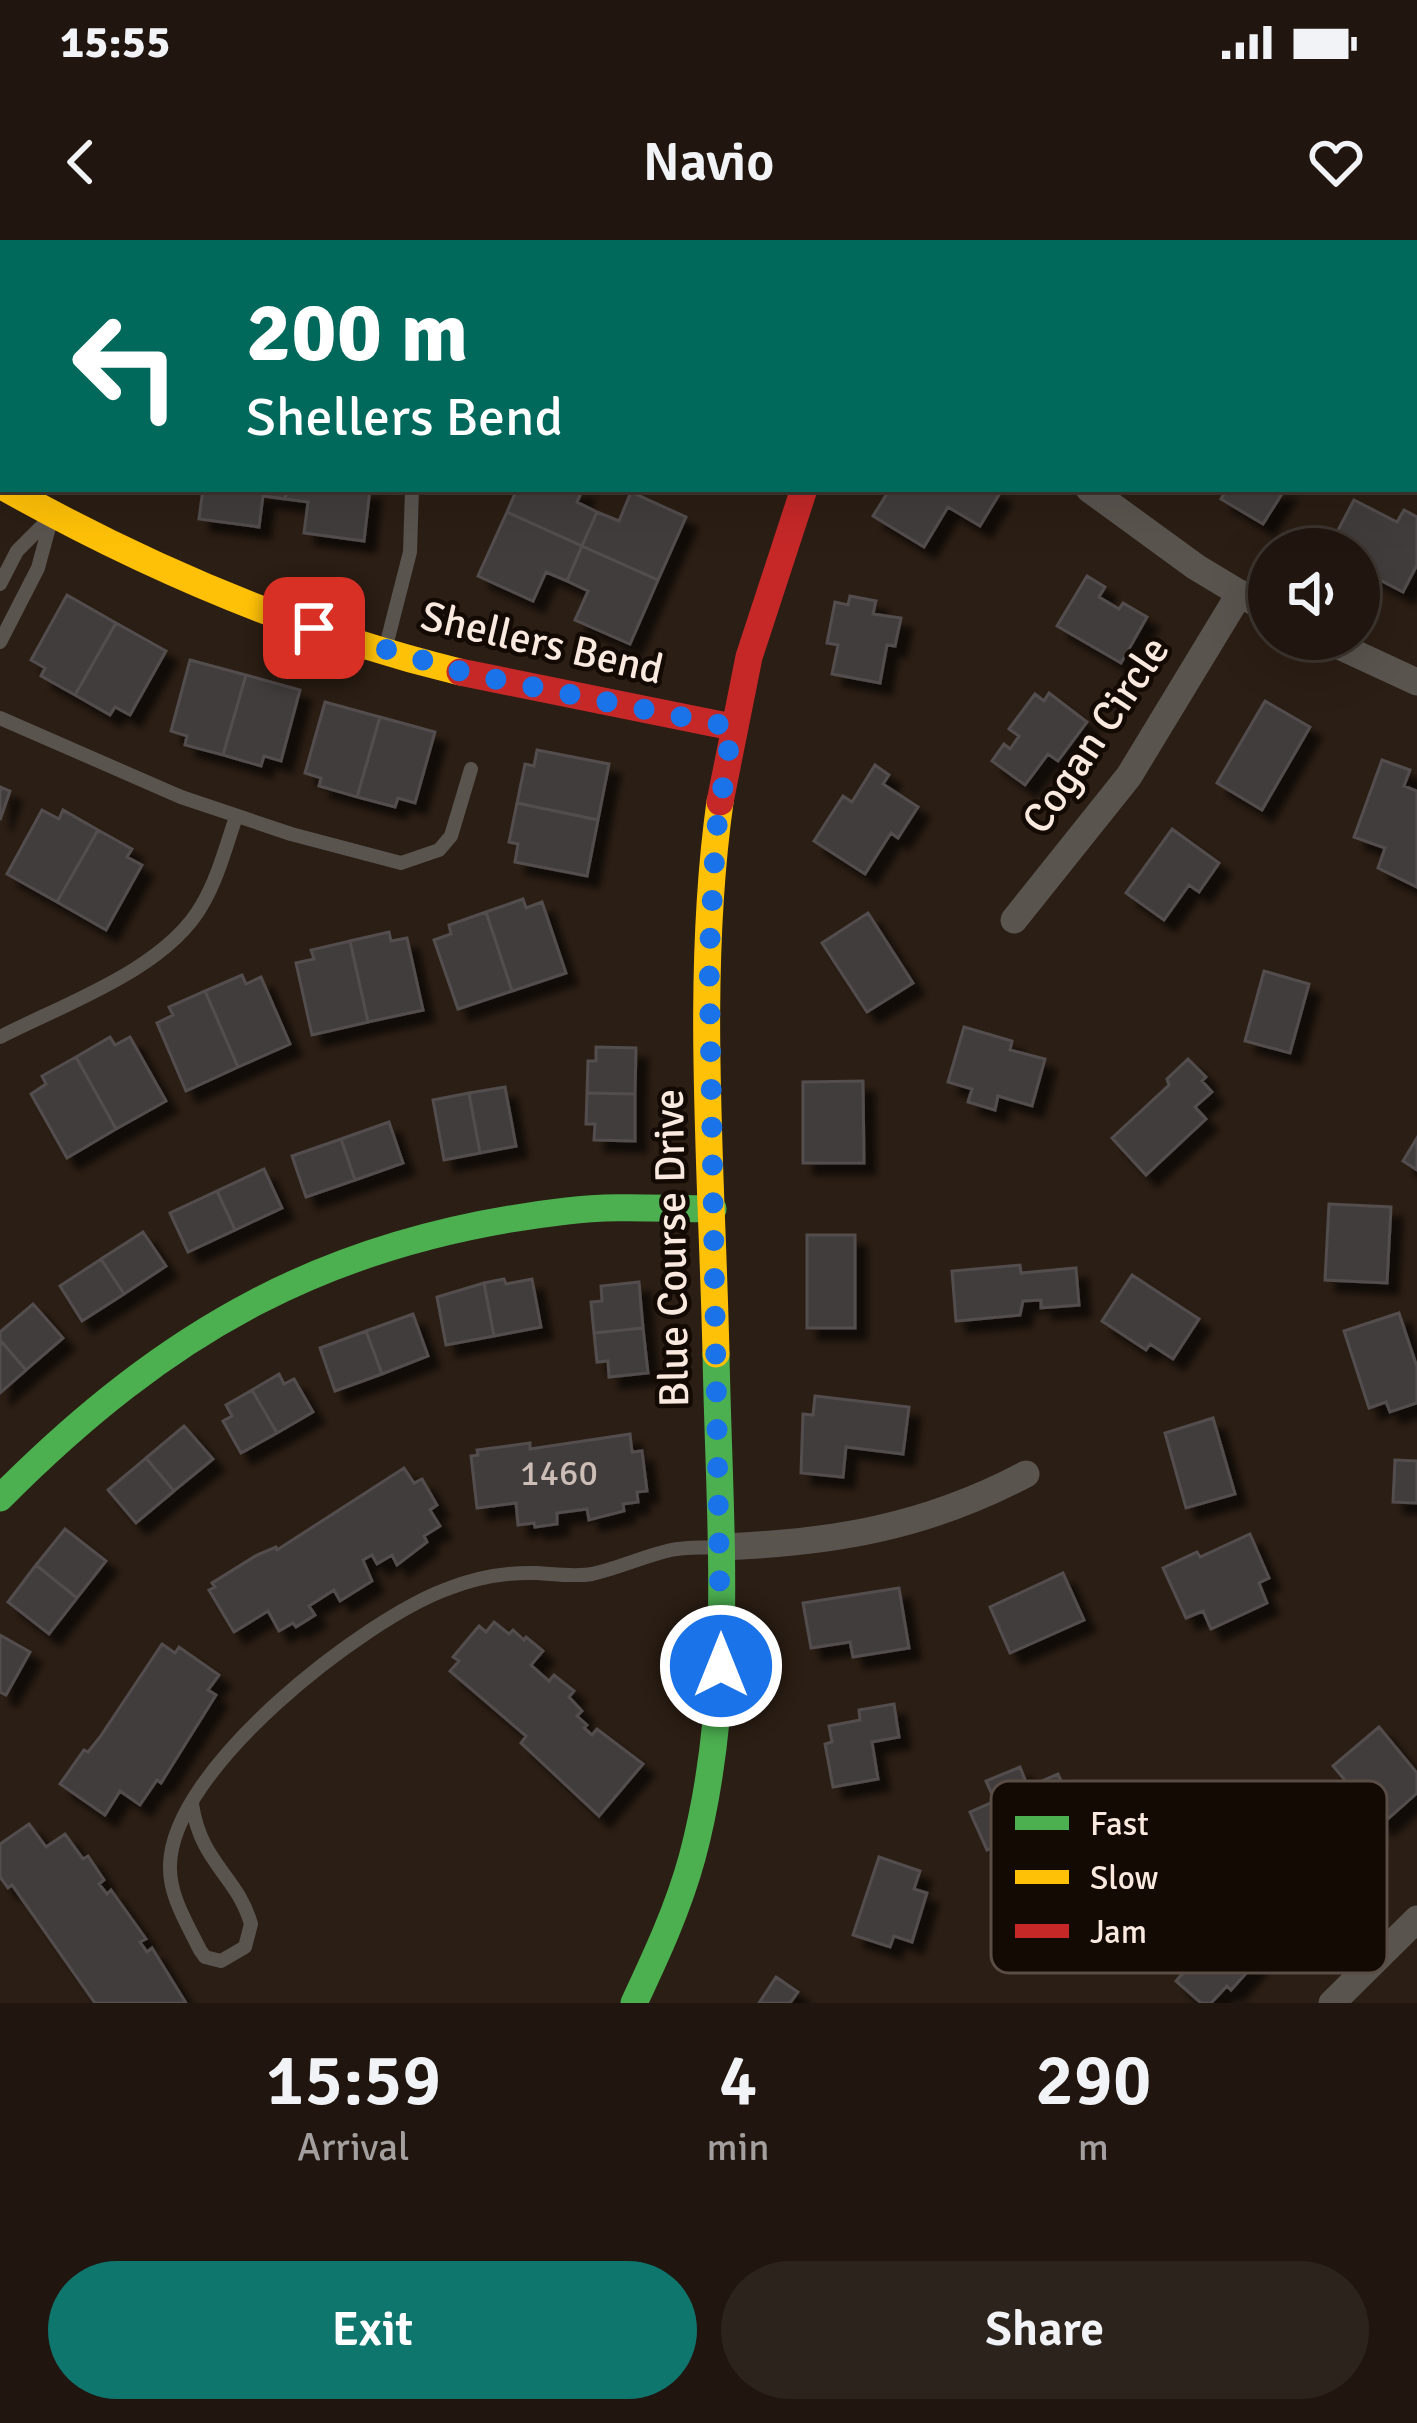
<!DOCTYPE html>
<style>
:root{--surface:#20160f;--page:#2d231d;--text:#f1f3f6;--muted:#a29f9e;--line:#3d352f;--accent:#0f766e}
body{margin:0;font-family:Signika,sans-serif;background:var(--page);color:var(--text);height:100vh;display:flex;flex-direction:column;font-size:45px;white-space:nowrap}
*{box-sizing:border-box;margin:0}
p{font-size:39px;color:var(--muted)}
.icon{flex:none;width:66px;height:66px;fill:none;stroke:currentColor;stroke-width:2;stroke-linecap:round;stroke-linejoin:round}
.map{position:relative;height:1763px;overflow:hidden}
.sheet{display:flex;flex-direction:column;background:var(--surface);flex:1}
.sheet>*{flex:none}
.hud{position:absolute;left:0px;top:0px;width:1419px;height:252px;box-shadow:0 12px 48px #0002,0 0 0 3px var(--line);background:#00695c;color:#fff;overflow:hidden}
.controls{position:absolute;left:1248px;top:288px;display:grid;gap:24px}
.controls a{display:grid;place-items:center;width:132px;height:132px;border-radius:50%;background:var(--surface);box-shadow:0 12px 48px #0002,0 0 0 3px var(--line);font-size:60px}
.pin{position:absolute;display:grid;place-items:center;width:102px;height:102px;color:#fff;margin:-51px;border-radius:24px;box-shadow:0 6px 18px #0006}
.me{position:absolute;width:132px;margin:-66px;rotate:0deg;stroke-linejoin:round;filter:drop-shadow(0 0 9px #0008)}
.turn{display:flex;align-items:center;gap:42px;height:252px;padding:0 48px;font-size:54px}
.turn .icon{width:156px;height:156px;stroke-width:2.5}
.turn b{display:block;font-size:84px;line-height:102px}
.eta{display:flex;justify-content:space-evenly;align-items:center;height:204px;text-align:center}
.eta b{font-size:72px;font-weight:600;line-height:84px}
.cta{display:flex;gap:24px;margin-top:auto;padding:24px 48px}
.cta a{flex:1;height:138px;border-radius:72px;background:var(--accent);color:#fff;font-size:48px;font-weight:600;line-height:138px;text-align:center}
.cta a+a{background:var(--page);color:var(--text)}
.status{display:flex;justify-content:space-between;align-items:center;height:84px;padding:0 60px;background:var(--surface);direction:ltr}
.status svg{height:33px;fill:currentColor}
header{display:flex;justify-content:space-between;align-items:center;height:156px;padding:0 48px;background:var(--surface);font-size:54px;font-weight:600}
.map>svg:first-child{display:block}
.building{fill:#433e3d;stroke:#524d4e;stroke-width:3;filter:url(#shadow)}
.lines{fill:none;stroke-linecap:round;stroke-linejoin:round}
.lane{stroke:#5a544f;stroke-width:14}
.street{stroke:#5a544f;stroke-width:27}
.fast{stroke:#4caf50;stroke-width:27}
.slow{stroke:#ffc107;stroke-width:27}
.jam{stroke:#c62828;stroke-width:27}
.route{stroke:#1a73e8;stroke-width:21;stroke-dasharray:0 37.8}
.labels{text-anchor:middle;dominant-baseline:central;stroke-width:9;stroke-linejoin:round;paint-order:stroke}
.number-label{font-size:36px;fill:#ccbeb6}
.street-label{font-size:42px;fill:#f9e9de;stroke:#140a04}
.key{fill:#140a04;stroke:#594d45;stroke-width:3}
.key-label{font-size:33px;fill:#f9e9de}
</style>
<div class="status"><b>15:55</b><svg viewBox="0 0 49 12"><path d="M0 12V9h3v3zM5 12V6h3v6zM10 12V3h3v9zM15 12V0h3v12zM26 1h20v11H26zM47 4h2v5h-2z"/></svg></div>
<header><svg class="icon" aria-label="back" viewBox="0 0 24 24"><path d="M15 5l-7 7 7 7"/></svg>Navio<svg class="icon" aria-label="heart" viewBox="0 0 24 24"><path d="M12 20l-8-8c-3-5 5-10 8-4 3-6 11-1 8 4z"/></svg></header>
<div class="map">
<svg width="1417" height="1763" viewBox="0 0 1417 1763">
<defs>
<filter id="shadow"><feDropShadow dx="11" dy="11" stdDeviation="3" flood-color="#0009"/></filter>
</defs>
<rect width="100%" height="100%" fill="#2b1e14"/>
<path class="building" d="M 0,0 L 36,0 L 3,3 L 3,60 Z
M 238,0 L 298,0 L 238,3 Z
M 345,0 L 406,0 L 345,3 Z
M 624,0 L 722,0 L 622,3 Z
M 734,0 L 820,0 L 818,3 Z
M 1171,0 L 1235,0 L 1170,3 Z
M 0,60 L 3,60 L 3,130 L 0,129 Z
M 203,249 L 287,249 L 285,259 L 263,256 L 259,287 L 199,279 Z
M 287,249 L 370,249 L 364,301 L 304,293 L 308,262 L 285,259 Z
M 517,249 L 583,249 L 577,262 L 597,272 L 582,306 L 507,272 Z
M 890,249 L 993,249 L 1000,253 L 980,286 L 948,267 L 924,307 L 873,276 Z
M 1227,249 L 1285,249 L 1263,284 L 1221,259 Z
M 631,252 L 686,277 L 658,340 L 582,306 L 597,272 L 619,281 Z
M 1354,260 L 1397,282 L 1404,270 L 1417,277 L 1417,325 L 1403,352 L 1359,329 L 1359,309 L 1328,309 Z
M 507,272 L 582,306 L 567,341 L 546,332 L 533,361 L 478,336 Z
M 582,306 L 658,340 L 630,404 L 575,380 L 588,351 L 567,341 Z
M 1087,336 L 1105,347 L 1099,357 L 1119,369 L 1123,363 L 1147,377 L 1121,423 L 1057,386 Z
M 67,355 L 116,383 L 75,455 L 41,436 L 45,428 L 31,420 Z
M 850,356 L 876,361 L 873,374 L 901,378 L 895,406 L 887,405 L 880,443 L 832,434 L 838,405 L 827,403 L 835,362 L 848,365 Z
M 116,383 L 166,411 L 130,475 L 115,467 L 110,475 L 75,455 Z
M 190,420 L 246,435 L 223,515 L 185,505 L 187,496 L 171,491 Z
M 246,435 L 300,450 L 281,521 L 264,516 L 261,526 L 223,515 Z
M 1049,453 L 1087,482 L 1058,521 L 1048,514 L 1025,545 L 992,521 L 1004,504 L 1010,509 L 1019,496 L 1009,489 L 1035,454 L 1044,461 Z
M 1265,461 L 1310,487 L 1262,570 L 1217,543 Z
M 325,462 L 380,477 L 357,557 L 319,546 L 321,538 L 305,533 Z
M 380,477 L 435,492 L 415,563 L 398,558 L 395,567 L 357,557 Z
M 537,510 L 609,524 L 598,580 L 517,563 L 525,524 L 534,526 Z
M 1382,520 L 1410,530 L 1404,546 L 1417,551 L 1417,647 L 1378,628 L 1385,608 L 1354,597 Z
M 875,525 L 889,535 L 883,544 L 918,567 L 898,598 L 891,593 L 865,634 L 814,601 L 843,556 L 852,562 Z
M 0,547 L 10,551 L 0,580 Z
M 517,563 L 598,580 L 587,636 L 515,622 L 518,604 L 509,602 Z
M 42,570 L 59,579 L 63,570 L 98,590 L 57,662 L 7,634 Z
M 1172,589 L 1219,623 L 1199,652 L 1189,645 L 1164,680 L 1126,653 Z
M 98,590 L 132,609 L 127,617 L 142,625 L 106,690 L 57,662 Z
M 523,659 L 526,668 L 542,662 L 566,733 L 512,751 L 486,672 Z
M 486,672 L 512,751 L 458,769 L 434,700 L 451,694 L 449,685 Z
M 868,673 L 913,743 L 867,772 L 822,703 Z
M 389,692 L 391,701 L 407,698 L 423,770 L 368,782 L 350,701 Z
M 350,701 L 368,782 L 312,795 L 296,723 L 314,719 L 311,710 Z
M 1264,731 L 1309,744 L 1290,813 L 1245,801 Z
M 242,735 L 246,744 L 261,737 L 290,804 L 238,827 L 205,751 Z
M 205,751 L 238,827 L 186,851 L 157,783 L 173,775 L 169,767 Z
M 964,787 L 1012,801 L 1010,810 L 1045,819 L 1032,866 L 998,856 L 995,870 L 968,862 L 972,849 L 948,842 Z
M 110,797 L 115,805 L 130,797 L 166,861 L 116,889 L 76,817 Z
M 596,807 L 636,808 L 635,854 L 587,853 L 588,821 L 596,821 Z
M 76,817 L 116,889 L 67,918 L 31,854 L 46,844 L 42,836 Z
M 1188,819 L 1206,837 L 1202,841 L 1212,852 L 1195,867 L 1206,879 L 1146,935 L 1112,898 L 1169,845 L 1167,839 Z
M 863,841 L 864,923 L 803,923 L 803,842 Z
M 505,847 L 516,906 L 480,913 L 469,853 Z
M 469,853 L 480,913 L 444,920 L 433,860 Z
M 587,853 L 635,854 L 635,901 L 594,900 L 595,884 L 586,884 Z
M 389,882 L 403,923 L 355,940 L 341,899 Z
M 1417,898 L 1417,930 L 1403,921 Z
M 341,899 L 355,940 L 306,957 L 292,916 Z
M 264,929 L 282,968 L 235,990 L 217,951 Z
M 217,951 L 235,990 L 188,1012 L 170,973 Z
M 1329,964 L 1391,967 L 1387,1043 L 1325,1040 Z
M 143,992 L 166,1026 L 124,1054 L 101,1019 Z
M 807,995 L 855,995 L 855,1088 L 807,1088 Z
M 101,1019 L 124,1054 L 82,1081 L 60,1046 Z
M 1020,1025 L 1021,1033 L 1076,1028 L 1079,1065 L 1041,1068 L 1041,1060 L 1023,1061 L 1020,1075 L 956,1081 L 952,1031 Z
M 1132,1035 L 1199,1079 L 1173,1119 L 1150,1104 L 1146,1110 L 1102,1081 Z
M 504,1039 L 506,1044 L 532,1039 L 541,1087 L 494,1096 L 484,1043 Z
M 639,1042 L 643,1088 L 594,1093 L 591,1062 L 602,1061 L 601,1046 Z
M 484,1043 L 494,1096 L 446,1105 L 437,1057 Z
M 33,1064 L 63,1098 L 26,1130 L 0,1100 L 0,1092 Z
M 1399,1073 L 1417,1127 L 1417,1163 L 1390,1172 L 1386,1162 L 1369,1168 L 1344,1091 Z
M 413,1074 L 428,1116 L 382,1134 L 366,1091 Z
M 643,1088 L 648,1133 L 609,1137 L 608,1121 L 597,1122 L 594,1093 Z
M 366,1091 L 382,1134 L 335,1151 L 320,1108 Z
M 0,1100 L 26,1130 L 0,1153 Z
M 279,1134 L 284,1144 L 294,1139 L 313,1172 L 277,1193 L 252,1150 Z
M 252,1150 L 277,1193 L 241,1213 L 223,1181 L 232,1176 L 226,1165 Z
M 815,1156 L 909,1167 L 903,1214 L 846,1207 L 843,1237 L 801,1233 L 803,1174 L 813,1175 Z
M 1213,1178 L 1235,1254 L 1186,1268 L 1165,1193 Z
M 184,1186 L 213,1219 L 174,1251 L 146,1218 Z
M 630,1194 L 632,1212 L 642,1211 L 647,1251 L 637,1252 L 638,1262 L 623,1264 L 624,1271 L 589,1280 L 587,1269 L 557,1273 L 557,1284 L 535,1287 L 534,1283 L 518,1285 L 516,1263 L 477,1268 L 471,1216 L 478,1215 L 477,1210 L 530,1203 L 530,1209 Z
M 146,1218 L 174,1251 L 136,1283 L 108,1250 Z
M 1395,1220 L 1417,1221 L 1417,1263 L 1393,1262 Z
M 404,1228 L 414,1243 L 422,1239 L 437,1265 L 430,1270 L 440,1286 L 424,1296 L 427,1302 L 397,1325 L 392,1315 L 377,1324 L 372,1315 L 363,1320 L 372,1341 L 340,1361 L 334,1350 L 309,1366 L 315,1375 L 296,1387 L 293,1383 L 279,1391 L 268,1371 L 234,1392 L 209,1350 L 215,1347 L 212,1343 L 257,1315 L 276,1307 L 277,1310 Z
M 65,1289 L 106,1321 L 77,1358 L 36,1325 Z
M 1250,1294 L 1269,1338 L 1259,1343 L 1267,1363 L 1211,1389 L 1203,1371 L 1186,1378 L 1163,1328 L 1197,1312 L 1200,1317 Z
M 36,1325 L 77,1358 L 49,1394 L 8,1362 Z
M 1063,1333 L 1084,1380 L 1010,1413 L 990,1367 Z
M 899,1348 L 909,1408 L 853,1417 L 850,1402 L 811,1408 L 803,1363 Z
M 494,1382 L 509,1394 L 513,1390 L 524,1400 L 526,1397 L 543,1411 L 531,1425 L 549,1441 L 554,1435 L 574,1451 L 569,1457 L 582,1471 L 577,1476 L 587,1485 L 584,1488 L 592,1495 L 597,1489 L 643,1524 L 599,1576 L 521,1503 L 526,1496 L 450,1431 L 459,1421 L 453,1417 L 479,1386 L 486,1392 Z
M 0,1395 L 30,1412 L 6,1455 L 0,1452 Z
M 162,1404 L 175,1413 L 179,1407 L 219,1435 L 208,1450 L 216,1455 L 161,1543 L 157,1540 L 140,1565 L 120,1551 L 105,1575 L 60,1544 L 84,1510 L 88,1512 L 100,1497 Z
M 894,1464 L 899,1497 L 872,1502 L 878,1539 L 833,1547 L 825,1504 L 832,1502 L 829,1486 L 860,1480 L 859,1470 Z
M 1379,1487 L 1417,1533 L 1417,1553 L 1382,1584 L 1333,1526 Z
M 1020,1527 L 1028,1547 L 1058,1534 L 1079,1584 L 1062,1592 L 1057,1580 L 987,1610 L 970,1572 L 995,1561 L 986,1541 Z
M 29,1584 L 46,1607 L 65,1594 L 83,1619 L 88,1616 L 104,1640 L 99,1644 L 107,1654 L 111,1650 L 146,1699 L 140,1702 L 147,1712 L 152,1708 L 186,1763 L 95,1763 L 12,1645 L 8,1648 L 0,1637 L 0,1604 Z
M 879,1617 L 920,1631 L 914,1649 L 927,1653 L 912,1702 L 894,1696 L 890,1707 L 853,1695 Z
M 1227,1693 L 1258,1720 L 1231,1750 L 1227,1746 L 1211,1763 L 1201,1763 L 1176,1741 L 1198,1716 L 1203,1720 Z
M 776,1737 L 798,1752 L 790,1763 L 759,1763 Z"/>
<g class="lines">
<path class="lane" d="M 426,3 L 426,0
M 0,344 L 17,311 L 51,277
M 0,402 L 38,328 L 51,280
M 386,406 L 410,312 L 412,249
M 0,478 L 181,557 L 291,594 L 401,623 L 439,610 L 451,596 L 471,529
M 0,797 C 64,764 166,729 202,665 C 218,638 226,606 236,577
M 192,1564 C 201,1624 237,1635 251,1684 L 245,1707 L 221,1721 L 205,1717 L 200,1710 C 187,1683 169,1656 170,1625 C 172,1528 363,1380 447,1349 C 475,1338 506,1332 537,1333 C 555,1334 574,1337 592,1334 C 619,1328 644,1316 671,1310 C 685,1307 702,1308 716,1307"/>
<path class="street" d="M 1089,249 L 1196,327 L 1269,371
M 1324,399 L 1417,442
M 1014,680 L 1129,536 L 1240,353
M 720,1307 C 832,1303 926,1287 1026,1234
M 1332,1763 L 1417,1679"/>
<path class="fast" d="M 0,1258 C 167,1090 329,998 567,971 C 615,965 664,969 713,969
M 634,1763 C 656,1716 678,1669 692,1618 C 736,1455 719,1281 716,1114"/>
<path class="slow" d="M 941,3 L 943,0
M 7,249 C 150,329 301,393 460,432
M 716,1114 C 712,934 695,740 720,562"/>
<path class="jam" d="M 460,432 L 732,487
M 720,562 L 749,417 L 804,249"/>
</g>
<g class="lines">
<path class="route" d="M 314,388 L 470,434 L 732,487 L 716,593 L 709,718 L 721,1426"/>
</g>
<g class="labels">
<g class="number-label">
<text x="559" y="1233">1460</text>
</g>
<g class="street-label">
<text transform="translate(542 403) rotate(13)">Shellers Bend</text>
<text transform="translate(1096 495) rotate(-56)">Cogan Circle</text>
<text transform="translate(672 1008) rotate(-91)">Blue Course Drive</text>
</g>
</g>
<rect x="991" y="1541" width="396" height="192" rx="18" class="key"/>
<rect x="1015" y="1576" width="54" height="14" fill="#4caf50"/>
<rect x="1015" y="1630" width="54" height="14" fill="#ffc107"/>
<rect x="1015" y="1684" width="54" height="14" fill="#c62828"/>
<g class="key-label">
<text x="1090" y="1595">Fast</text>
<text x="1090" y="1649">Slow</text>
<text x="1090" y="1703">Jam</text>
</g>
</svg>
<div class="controls">
<a><svg class="icon" aria-label="sound" viewBox="0 0 24 24"><path d="M4 9h4l5-4v14l-5-4H4zM17 9q2 3 0 6"/></svg></a>
</div>
<div class="pin" style="left:314px;top:388px;background:#d93025"><svg class="icon" aria-label="arrive" viewBox="0 0 24 24"><path d="M6 21V4h12l-3 4 3 4H6"/></svg></div>
<svg class="me" style="left:721px;top:1426px" viewBox="-20 -20 40 40"><circle r="17" fill="#1a73e8" stroke="#fff" stroke-width="3"/><path d="M0-11L8 9 0 5-8 9z" fill="#fff"/></svg>
<div class="hud">
<div class="turn"><svg class="icon" aria-label="left" viewBox="0 0 24 24"><path d="M17 20v-9H6M10 6l-5 5 5 5"/></svg><div><b>200 m</b>Shellers Bend</div></div>
</div>
</div>
<section class="sheet">
<div class="eta">
<div><b>15:59</b><p>Arrival</p></div>
<div><b>4</b><p>min</p></div>
<div><b>290</b><p>m</p></div>
</div>
<div class="cta"><a>Exit</a><a>Share</a></div>
</section>
